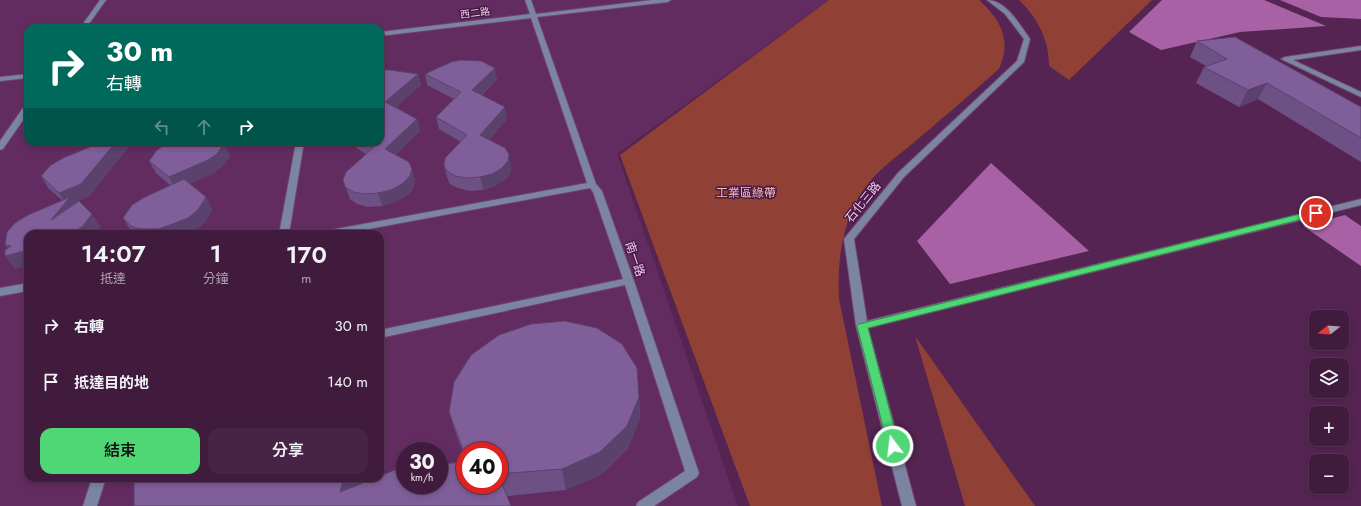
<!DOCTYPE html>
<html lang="zh-TW">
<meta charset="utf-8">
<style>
:root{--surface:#401b3e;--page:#472445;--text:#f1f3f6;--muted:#aea1b0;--line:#593958;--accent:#4fd675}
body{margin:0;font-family:Jost,"Noto Sans TC",sans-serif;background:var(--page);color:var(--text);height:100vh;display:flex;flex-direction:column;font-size:15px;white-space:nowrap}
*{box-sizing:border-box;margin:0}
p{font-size:13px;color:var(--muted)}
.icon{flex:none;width:22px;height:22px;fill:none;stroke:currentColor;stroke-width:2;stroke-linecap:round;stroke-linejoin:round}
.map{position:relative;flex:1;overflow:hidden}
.side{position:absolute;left:24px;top:230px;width:360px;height:252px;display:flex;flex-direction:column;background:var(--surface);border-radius:12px;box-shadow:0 2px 6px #0003,0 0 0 1px var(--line)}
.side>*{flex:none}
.top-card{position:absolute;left:24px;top:24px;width:360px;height:122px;border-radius:12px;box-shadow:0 2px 6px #0003,0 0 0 1px var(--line);background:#00695c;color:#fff;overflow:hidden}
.needle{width:26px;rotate:253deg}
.buttons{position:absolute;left:1309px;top:310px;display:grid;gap:8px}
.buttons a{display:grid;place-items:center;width:40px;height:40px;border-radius:8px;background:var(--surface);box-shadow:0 2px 6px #0003,0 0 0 1px var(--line);font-size:20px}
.speed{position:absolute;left:396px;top:442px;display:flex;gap:8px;font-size:20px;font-weight:700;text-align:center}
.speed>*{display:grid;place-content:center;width:52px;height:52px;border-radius:50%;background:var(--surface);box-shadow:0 2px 6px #0003,0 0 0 1px var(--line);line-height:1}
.speed small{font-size:10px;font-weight:400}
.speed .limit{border:6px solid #d22;background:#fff;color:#111}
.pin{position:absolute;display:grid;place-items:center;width:34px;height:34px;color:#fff;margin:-17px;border:2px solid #fff;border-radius:50%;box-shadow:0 1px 4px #0007}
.me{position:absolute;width:44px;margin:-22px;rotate:345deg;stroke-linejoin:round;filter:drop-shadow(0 0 3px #0008)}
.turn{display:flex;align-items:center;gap:14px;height:84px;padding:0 16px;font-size:18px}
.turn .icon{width:52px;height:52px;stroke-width:2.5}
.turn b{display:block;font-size:28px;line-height:34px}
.lanes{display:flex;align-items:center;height:38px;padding:0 16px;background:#0003;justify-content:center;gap:20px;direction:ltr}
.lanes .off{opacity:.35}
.eta{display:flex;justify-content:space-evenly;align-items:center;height:68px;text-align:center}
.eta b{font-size:24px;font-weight:600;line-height:28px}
.button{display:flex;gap:8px;margin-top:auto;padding:8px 16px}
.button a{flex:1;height:46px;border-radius:12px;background:var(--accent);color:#111;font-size:16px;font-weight:600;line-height:46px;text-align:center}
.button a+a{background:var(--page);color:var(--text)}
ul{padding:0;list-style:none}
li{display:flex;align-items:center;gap:12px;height:56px;padding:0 16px}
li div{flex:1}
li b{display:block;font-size:15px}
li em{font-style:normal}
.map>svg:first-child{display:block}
.built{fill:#622c60;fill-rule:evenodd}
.green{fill:#904035}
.water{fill:#a861a4}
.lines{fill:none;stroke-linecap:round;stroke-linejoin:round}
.minor-casing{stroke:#70436d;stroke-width:2}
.minor{fill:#7b85a1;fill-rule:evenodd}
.wall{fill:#6e5184}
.shaded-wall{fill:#5a426c}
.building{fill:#805e9a;stroke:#5a426c}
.route{fill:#4fd675;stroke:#338b4c}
.labels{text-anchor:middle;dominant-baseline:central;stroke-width:3;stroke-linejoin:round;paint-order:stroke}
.far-street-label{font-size:10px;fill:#edcfea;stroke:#491947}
.park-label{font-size:12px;fill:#f7c2b9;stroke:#491947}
.street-label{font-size:12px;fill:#edcfea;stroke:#491947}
</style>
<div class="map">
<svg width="1361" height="506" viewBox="0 0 1361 506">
<rect width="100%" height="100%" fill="#552452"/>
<path class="built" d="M 0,0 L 829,0 L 617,154 L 738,506 L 0,506 ZM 28,28 L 380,28 L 380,142 L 28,142 ZM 28,234 L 380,234 L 380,478 L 28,478 ZM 405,451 L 439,451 L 439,485 L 405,485 ZM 465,451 L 499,451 L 499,485 L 465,485 Z"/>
<path class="green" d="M 829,0 L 979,0 C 1001,20 1012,40 999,69 C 972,93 945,116 918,139 C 903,152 885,164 872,179 C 843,212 837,257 839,299 L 882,506 L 750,506 L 620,155 Z
M 1019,0 L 1152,0 L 1069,80 L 1049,66 C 1049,40 1038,18 1019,0 Z
M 915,336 L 1035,506 L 965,506 Z"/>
<path class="water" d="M 1162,0 L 1264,0 L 1326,26 L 1240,32 L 1161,50 L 1129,32 Z
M 1280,0 L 1361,0 L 1361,19 L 1321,17 Z
M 991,163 L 1089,251 L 950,284 L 917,241 Z
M 1345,215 L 1361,226 L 1361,266 L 1303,226 Z"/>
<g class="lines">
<g class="minor-casing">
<path id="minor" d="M 100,0 L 106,0 L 86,28 L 80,28 Z
M 525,0 L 531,0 L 536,14 L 652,0 L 671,0 L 668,2 L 537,17 L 596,184 L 602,191 L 634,281 L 699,473 L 697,477 L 654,506 L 636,506 L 638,502 L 685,471 L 625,285 L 380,338 L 380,330 L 623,279 L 593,192 L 590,188 L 342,234 L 320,234 L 325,231 L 587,183 L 531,18 L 380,36 L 380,32 L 530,14 Z
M 987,0 C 1006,0 1020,25 1030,39 L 1024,62 L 904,177 L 854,239 L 867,321 L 1361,199 L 1361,205 L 868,328 L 916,506 L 902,506 L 856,326 L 844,239 L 898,173 L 1017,61 L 1024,39 L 1005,14 Z
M 1361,46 L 1361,50 L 1293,60 L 1361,92 L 1361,97 L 1281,59 L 1285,57 Z
M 28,74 L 28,78 L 0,81 L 0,77 Z
M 25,105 L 28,105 L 28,113 L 3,149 L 0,150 L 0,141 Z
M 296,142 L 304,142 L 289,234 L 279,234 Z
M 28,283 L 28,291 L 0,296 L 0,288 Z
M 92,478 L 106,478 L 97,506 L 83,506 Z"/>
</g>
<use href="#minor" class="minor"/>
</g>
<path class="wall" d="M 1197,41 L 1361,107 L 1361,162 L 1258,99 L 1239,107 L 1196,83 L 1204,67 L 1206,66 L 1190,57 Z
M 380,70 L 418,74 L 421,85 L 396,107 L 417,119 L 420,131 L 395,155 L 412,169 L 415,181 L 413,189 L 406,196 L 395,202 L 382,206 L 368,207 L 357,204 L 350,199 L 343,180 L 366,154 L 347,142 L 380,142 Z
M 425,74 L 497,79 L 482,95 L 507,119 L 489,140 L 511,167 L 510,174 L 504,180 L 495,186 L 483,190 L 470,191 L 458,188 L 450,184 L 447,177 L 444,165 L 461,142 L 439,129 L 436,117 L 454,99 L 427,85 Z
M 81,142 L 128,142 L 130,145 L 89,196 L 74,203 L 101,227 L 95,234 L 28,234 L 15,269 L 8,248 L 5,245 L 62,200 L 49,189 L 41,176 L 88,148 Z
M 224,143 L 230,156 L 223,166 L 214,173 L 189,184 L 206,197 L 212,210 L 205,222 L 195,231 L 188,234 L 134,234 L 131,231 L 123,218 L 170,185 L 156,173 L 149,161 Z
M 639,397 L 640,419 L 628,448 L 602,474 L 566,490 L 507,496 L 359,484 L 499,485 L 499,451 L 465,451 L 465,458 L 456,434 L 449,412 Z"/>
<path class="shaded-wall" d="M 495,68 L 497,79 L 475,101 L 472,90 Z
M 418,74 L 421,85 L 389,114 L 385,102 Z
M 1267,83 L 1258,99 L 1239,107 L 1248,90 Z
M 505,107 L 507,119 L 483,147 L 480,135 Z
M 417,119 L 420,131 L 388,161 L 385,149 Z
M 98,142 L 128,142 L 130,145 L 89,196 L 74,203 L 79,210 L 51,220 L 66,203 L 59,193 L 106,153 L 93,145 Z
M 224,143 L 230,156 L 223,166 L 214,173 L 176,190 L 169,177 Z
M 509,154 L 511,167 L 510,174 L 504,180 L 495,186 L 483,190 L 480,177 Z
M 412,169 L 415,181 L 413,189 L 406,196 L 395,202 L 382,206 L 378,193 Z
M 206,197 L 212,210 L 205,222 L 195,231 L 188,234 L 161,234 L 158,229 Z
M 92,214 L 101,227 L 95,234 L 71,234 Z
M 28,250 L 28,265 L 15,269 L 5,256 Z
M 639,397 L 640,419 L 628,448 L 602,474 L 566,490 L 562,469 Z
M 344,478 L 360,478 L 353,506 L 340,492 Z"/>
<path class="building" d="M 1235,37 L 1361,107 L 1361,138 L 1267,83 L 1248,90 L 1204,67 L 1227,59 L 1197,41 Z
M 461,60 L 481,61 L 495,68 L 472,90 L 505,107 L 480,135 L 505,148 L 509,154 L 508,161 L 502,168 L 492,174 L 480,177 L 467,178 L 455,176 L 447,171 L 444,165 L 445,158 L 467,135 L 436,117 L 461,92 L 425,74 L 451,62 Z
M 380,70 L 390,70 L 418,74 L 385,102 L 417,119 L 385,149 L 409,162 L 412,169 L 410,176 L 402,184 L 391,190 L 378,193 L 364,194 L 353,192 L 345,187 L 343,180 L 346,172 L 373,148 L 363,142 L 380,142 Z
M 89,142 L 98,142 L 93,145 Z
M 102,142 L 116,142 L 81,184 L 59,193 L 41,176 L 51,165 L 63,158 Z
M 169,142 L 222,142 L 224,143 L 217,154 L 208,160 L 169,177 L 149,161 L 157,150 Z
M 184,179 L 206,197 L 198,210 L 188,218 L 173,224 L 158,229 L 143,229 L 132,227 L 123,218 L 132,205 L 143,198 Z
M 70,197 L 51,220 L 79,201 L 92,214 L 82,227 L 71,234 L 28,234 L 28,250 L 5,256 L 5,250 L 11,246 L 5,245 L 7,232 L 15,223 L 28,215 Z
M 565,321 L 597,328 L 622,344 L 637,368 L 639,397 L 627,426 L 600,452 L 562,469 L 499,474 L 499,451 L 465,451 L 465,455 L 449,412 L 454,382 L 471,355 L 499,335 L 531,324 Z
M 465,462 L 465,485 L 499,485 L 499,476 L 511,506 L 134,506 L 134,484 L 137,478 L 344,478 L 340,492 L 375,478 L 380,478 L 380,476 L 402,467 L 405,467 L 405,485 L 439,485 L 439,464 Z"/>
<path class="route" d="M 1316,210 L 1319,211 L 1320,213 L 1319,215 L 868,328 L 899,446 L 897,450 L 893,451 L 889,450 L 857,326 L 859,324 Z"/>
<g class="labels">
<g class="far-street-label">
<text transform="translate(475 13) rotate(-7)">西二路</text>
</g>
<g class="park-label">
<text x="746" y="193">工業區綠帶</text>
</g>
<g class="street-label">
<text transform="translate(863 202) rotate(-51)">石化三路</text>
<text transform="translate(635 259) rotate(71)">南一路</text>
</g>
</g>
</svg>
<div class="buttons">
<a><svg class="needle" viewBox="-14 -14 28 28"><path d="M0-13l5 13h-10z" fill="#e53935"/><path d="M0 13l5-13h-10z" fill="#aea1b0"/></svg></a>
<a><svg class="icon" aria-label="layers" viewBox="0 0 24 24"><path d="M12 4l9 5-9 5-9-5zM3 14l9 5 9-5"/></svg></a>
<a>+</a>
<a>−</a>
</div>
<div class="speed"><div>30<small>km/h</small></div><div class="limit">40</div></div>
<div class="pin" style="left:1316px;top:213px;background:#d93025"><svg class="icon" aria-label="arrive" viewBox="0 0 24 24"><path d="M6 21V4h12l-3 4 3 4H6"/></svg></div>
<svg class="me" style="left:893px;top:446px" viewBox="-20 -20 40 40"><circle r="17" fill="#4fd675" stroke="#fff" stroke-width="3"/><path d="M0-11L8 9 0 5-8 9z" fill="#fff"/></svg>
<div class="top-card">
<div class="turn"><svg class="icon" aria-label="right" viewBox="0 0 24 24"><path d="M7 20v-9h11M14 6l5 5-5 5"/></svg><div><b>30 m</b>右轉</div></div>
<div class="lanes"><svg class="icon off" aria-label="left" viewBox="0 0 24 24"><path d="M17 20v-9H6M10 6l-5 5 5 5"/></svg><svg class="icon off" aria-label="ahead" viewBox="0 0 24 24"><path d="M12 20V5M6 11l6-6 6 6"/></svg><svg class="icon" aria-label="right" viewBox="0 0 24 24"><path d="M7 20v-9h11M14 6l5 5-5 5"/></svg></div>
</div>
<section class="side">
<div class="eta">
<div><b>14:07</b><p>抵達</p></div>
<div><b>1</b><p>分鐘</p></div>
<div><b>170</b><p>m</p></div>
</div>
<ul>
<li><svg class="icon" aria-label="right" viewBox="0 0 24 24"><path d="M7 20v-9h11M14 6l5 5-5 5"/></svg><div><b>右轉</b></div><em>30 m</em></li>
<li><svg class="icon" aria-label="arrive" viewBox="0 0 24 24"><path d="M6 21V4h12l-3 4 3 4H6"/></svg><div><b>抵達目的地</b></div><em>140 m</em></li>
</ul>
<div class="button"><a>結束</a><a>分享</a></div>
</section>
</div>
